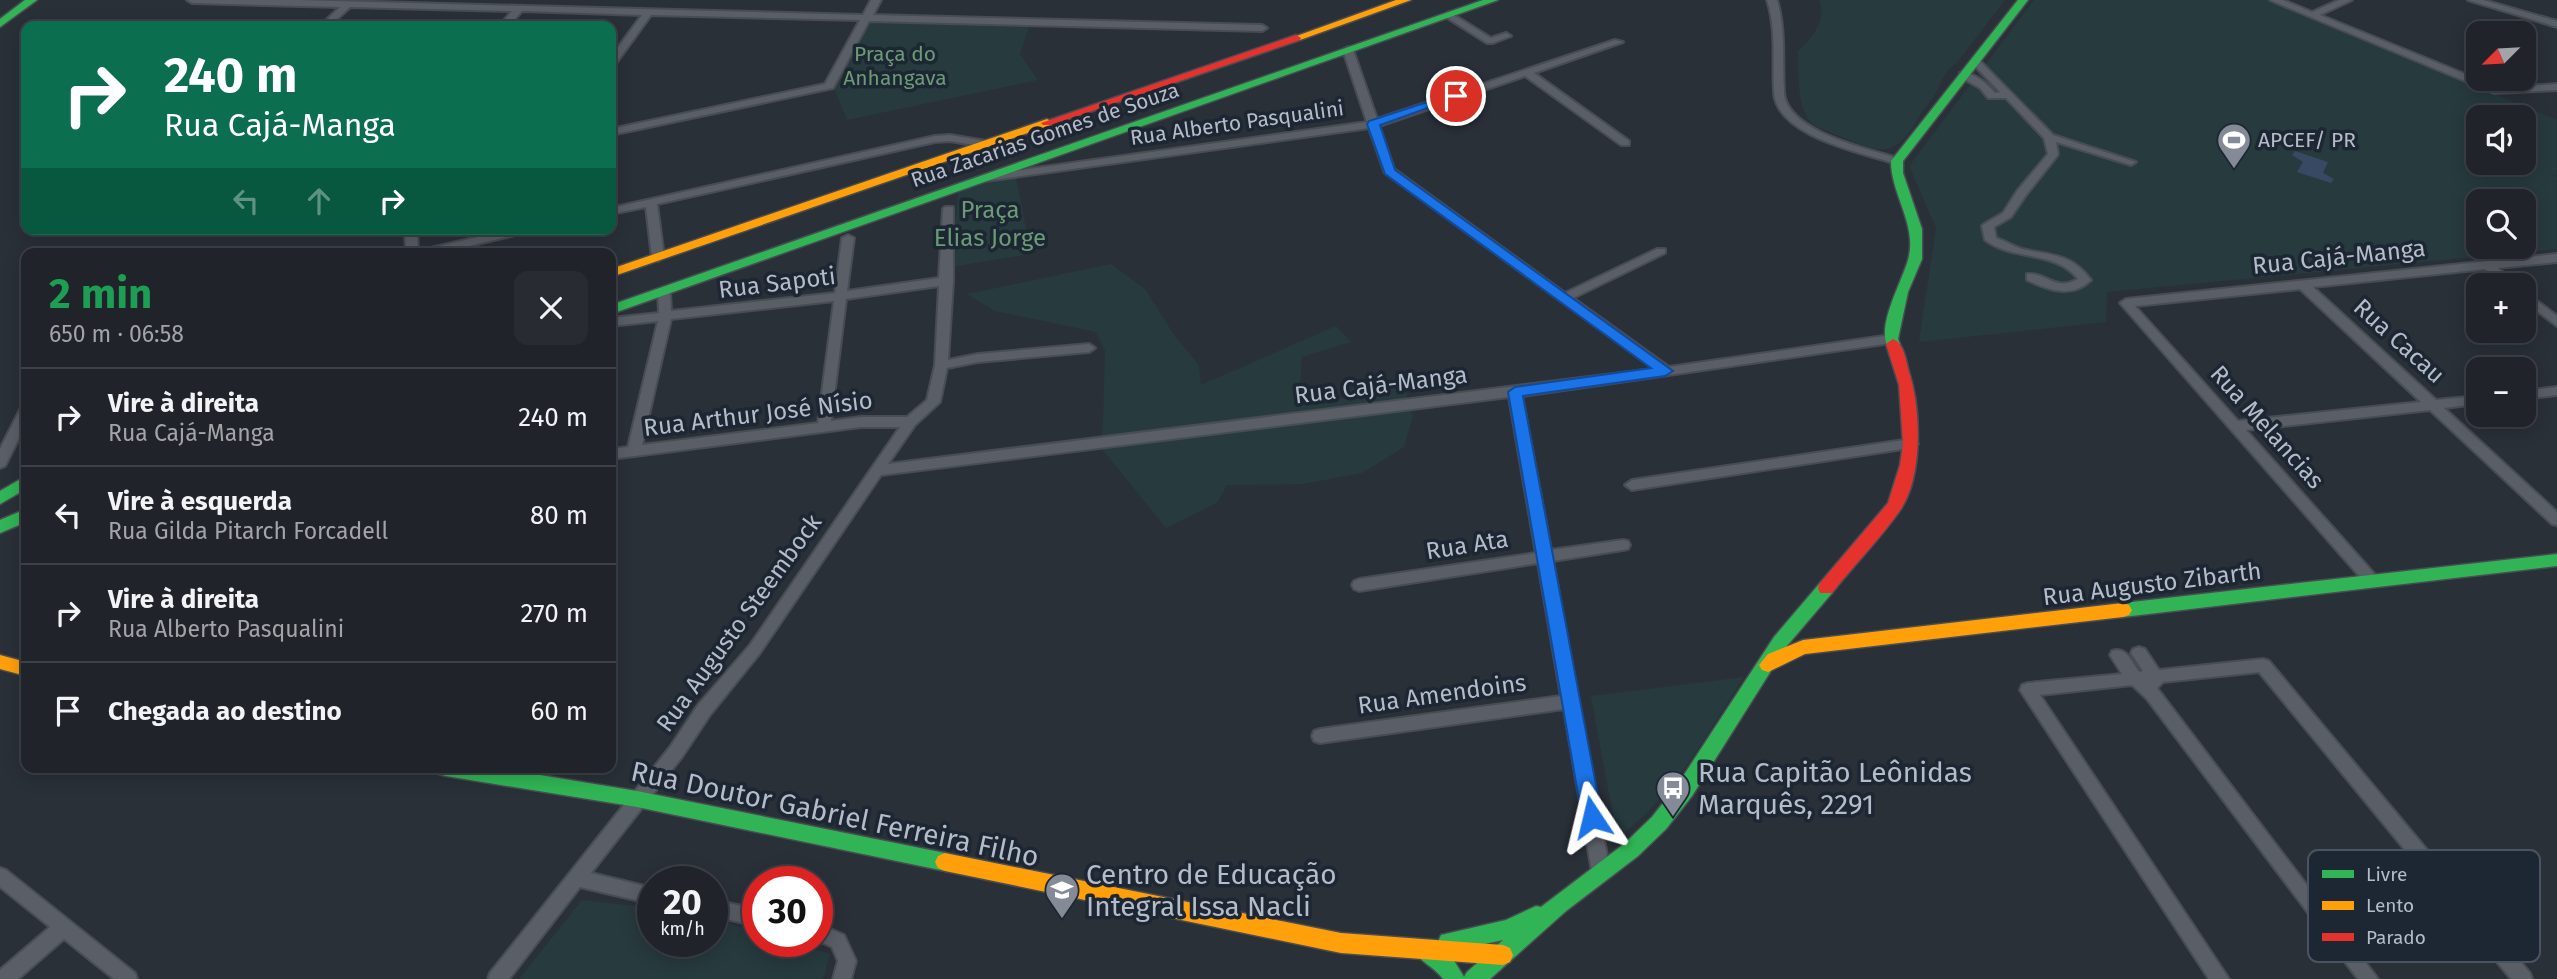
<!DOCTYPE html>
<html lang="pt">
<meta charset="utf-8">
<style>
:root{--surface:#20242a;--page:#282c32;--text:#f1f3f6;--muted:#a2a4a8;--line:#3d4147}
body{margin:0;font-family:"Fira Sans",sans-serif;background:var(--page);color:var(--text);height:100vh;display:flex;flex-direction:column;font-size:26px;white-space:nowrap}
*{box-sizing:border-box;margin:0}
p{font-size:23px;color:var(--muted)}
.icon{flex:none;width:38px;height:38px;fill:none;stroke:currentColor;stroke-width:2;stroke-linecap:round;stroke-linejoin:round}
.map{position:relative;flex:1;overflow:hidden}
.side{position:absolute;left:21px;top:248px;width:595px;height:525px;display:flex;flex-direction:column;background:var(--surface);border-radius:14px;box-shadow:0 4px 18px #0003,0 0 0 2px var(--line)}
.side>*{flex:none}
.banner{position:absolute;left:21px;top:21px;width:595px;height:214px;border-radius:14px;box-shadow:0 4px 18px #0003,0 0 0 2px var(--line);background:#0b6e4f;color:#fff;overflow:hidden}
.needle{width:46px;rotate:246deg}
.controls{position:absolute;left:2466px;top:21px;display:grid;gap:14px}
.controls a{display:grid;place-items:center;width:70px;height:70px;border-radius:14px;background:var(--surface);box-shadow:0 4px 18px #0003,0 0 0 2px var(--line);font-size:35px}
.speed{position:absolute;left:637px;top:866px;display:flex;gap:14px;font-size:35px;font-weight:700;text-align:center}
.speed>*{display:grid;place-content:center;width:91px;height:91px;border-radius:50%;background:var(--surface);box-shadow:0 4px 18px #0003,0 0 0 2px var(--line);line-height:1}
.speed small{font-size:18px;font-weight:400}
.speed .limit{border:10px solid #d22;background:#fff;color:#111}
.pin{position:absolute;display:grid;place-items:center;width:60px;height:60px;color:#fff;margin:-30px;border:4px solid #fff;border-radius:50%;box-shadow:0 2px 7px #0007}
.me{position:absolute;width:77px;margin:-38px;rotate:350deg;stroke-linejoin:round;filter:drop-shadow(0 0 5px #0008)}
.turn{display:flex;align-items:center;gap:24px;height:147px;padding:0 28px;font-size:32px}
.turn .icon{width:91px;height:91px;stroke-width:2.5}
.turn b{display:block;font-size:49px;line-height:60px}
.lanes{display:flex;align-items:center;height:66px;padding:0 28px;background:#0003;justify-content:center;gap:35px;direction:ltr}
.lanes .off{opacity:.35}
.round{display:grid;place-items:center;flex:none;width:74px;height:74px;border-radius:14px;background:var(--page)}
.summary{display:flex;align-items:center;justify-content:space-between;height:119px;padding:0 28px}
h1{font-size:42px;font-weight:700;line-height:52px;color:#1e9e55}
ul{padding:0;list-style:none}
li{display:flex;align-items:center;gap:21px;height:98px;padding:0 28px;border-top:2px solid var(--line)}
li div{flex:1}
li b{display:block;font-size:26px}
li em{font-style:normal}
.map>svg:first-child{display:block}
.green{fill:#273a3e;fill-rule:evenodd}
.water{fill:#384963}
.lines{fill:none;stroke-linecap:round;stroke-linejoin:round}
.street-casing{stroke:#484c53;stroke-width:4}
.fast-casing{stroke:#484c53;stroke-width:3}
.slow-casing{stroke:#484c53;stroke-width:3}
.jam-casing{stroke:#484c53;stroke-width:3}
.street{fill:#5a5e66;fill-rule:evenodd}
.fast{fill:#30b455;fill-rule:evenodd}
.slow{fill:#ff9f0a;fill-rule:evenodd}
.jam{fill:#e5322d;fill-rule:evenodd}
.route{fill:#1a73e8;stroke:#114b97;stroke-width:2}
.labels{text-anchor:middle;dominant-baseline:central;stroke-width:7;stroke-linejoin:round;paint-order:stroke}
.far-park-label{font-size:21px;fill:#6b9a76;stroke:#1d2633}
.far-street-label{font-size:21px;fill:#b4bcc9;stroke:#1d2633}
.far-poi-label{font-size:21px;fill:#b4bcc9;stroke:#1d2633;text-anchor:start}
.park-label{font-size:24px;fill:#6b9a76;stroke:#1d2633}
.street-label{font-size:24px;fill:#b4bcc9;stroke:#1d2633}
.near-poi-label{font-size:28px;fill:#b4bcc9;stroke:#1d2633;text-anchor:start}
.near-street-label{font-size:28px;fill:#b4bcc9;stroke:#1d2633}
.key{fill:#1d2633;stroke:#4a5360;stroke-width:2}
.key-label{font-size:19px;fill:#b4bcc9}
</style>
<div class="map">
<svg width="2557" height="979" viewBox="0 0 2557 979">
<rect width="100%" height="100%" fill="#2a3038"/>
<path class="green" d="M 1819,0 L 2005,0 L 1956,64 C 1945,70 1943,78 1938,89 C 1933,100 1923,109 1917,120 C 1893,162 1876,151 1837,135 C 1830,132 1823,130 1817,127 C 1795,114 1799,73 1798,51 C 1811,39 1828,20 1819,0 Z
M 2034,0 L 2268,0 L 2557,120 L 2557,174 L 2554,175 L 2557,178 L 2557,249 L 2107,292 L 2106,322 L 1919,342 L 1936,228 L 1909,166 ZM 2478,117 L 2524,117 L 2524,163 L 2478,163 ZM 2478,201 L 2524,201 L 2524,247 L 2478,247 Z
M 868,21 L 1029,27 L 1020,54 L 1038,80 L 847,120 L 833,85 Z
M 1016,178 L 1031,254 L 951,267 L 958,193 L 987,181 Z
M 1111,264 L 1145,289 L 1174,335 L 1199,365 L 1201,385 L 1336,326 L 1351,342 L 1302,357 L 1300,389 L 1332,404 L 1373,375 L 1404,385 L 1413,416 L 1404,447 L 1362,473 L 1303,484 L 1227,485 L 1217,503 L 1166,528 L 1102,449 L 1105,351 L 1096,332 L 995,311 L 967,294 Z
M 1744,677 C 1706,735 1674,797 1617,838 L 1591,696 Z
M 582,900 L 653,908 L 653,942 L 712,942 L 712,918 L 758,932 L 758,942 L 790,942 L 830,954 L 823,979 L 519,979 Z"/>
<path class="water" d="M 2295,151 L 2328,162 L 2323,173 L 2334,179 L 2331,183 L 2297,172 L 2303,162 L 2292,155 Z"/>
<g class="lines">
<g class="street-casing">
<path id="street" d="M 187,0 L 298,0 L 863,15 L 871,0 L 881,0 L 873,15 L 1262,25 L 1267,28 L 1262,31 L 869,21 L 833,88 L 611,135 L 611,129 L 825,84 L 860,20 L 651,15 L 614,66 L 611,67 L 611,57 L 642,15 L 522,11 L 509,26 L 499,26 L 512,11 L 350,7 L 330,26 L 320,26 L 340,7 L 192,3 Z
M 1767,0 L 1777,0 C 1786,30 1782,61 1784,92 C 1786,132 1869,149 1901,159 L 1901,163 L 1893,163 C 1860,152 1776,136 1774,92 C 1772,61 1777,31 1767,0 Z
M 2270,0 L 2283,0 L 2312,12 L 2339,0 L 2352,0 L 2320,15 L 2499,88 L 2557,84 L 2557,90 L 2494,93 Z
M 2468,0 L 2483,0 L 2557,21 L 2557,27 Z
M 1449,12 L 1491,38 L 1506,33 L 1511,36 L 1493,43 L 1487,43 L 1446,17 L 1444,15 Z
M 1615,40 L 1623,42 L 1534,73 L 1629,141 L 1629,145 L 1621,145 L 1525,76 L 1379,126 L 1394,169 L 1565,293 L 1657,249 L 1665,249 L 1665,253 L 1573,298 L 1669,367 L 1891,335 L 1897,339 L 1891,343 L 1522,396 L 1551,550 L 1623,540 L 1628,541 L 1630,545 L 1628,549 L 1623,550 L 1553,561 L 1610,872 L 1607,878 L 1601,880 L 1595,878 L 1592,872 L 1564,709 L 1320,743 L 1314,741 L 1312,736 L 1314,731 L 1320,729 L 1561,696 L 1538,563 L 1359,591 L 1354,589 L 1352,585 L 1354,581 L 1359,579 L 1536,553 L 1509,397 L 881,475 L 760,653 L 710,715 L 682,757 L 591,873 L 653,888 L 653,904 L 580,887 L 509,979 L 488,979 L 490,973 L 670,747 L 698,705 L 750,645 L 900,427 L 861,427 L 611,459 L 611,449 L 628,447 L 658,321 L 611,326 L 611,318 L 659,313 L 658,291 L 664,287 L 670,291 L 671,311 L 835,293 L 842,238 L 848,235 L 854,238 L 847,291 L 939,278 L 943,209 L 945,207 L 953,207 L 953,281 L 948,360 L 978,354 L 1089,344 L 1095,348 L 1089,352 L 978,362 L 947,368 L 940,402 L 915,425 L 888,464 L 1654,369 L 1385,173 L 1369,128 L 986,181 L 981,178 L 986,175 L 1367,122 L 1343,50 L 1348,47 L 1353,50 L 1377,119 ZM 939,286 L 935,365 L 927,400 L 907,417 L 861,417 L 831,421 L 846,299 ZM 834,301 L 818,423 L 642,445 L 671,319 Z
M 1972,59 L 1978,59 L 2053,135 L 2136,162 L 2131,165 L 2056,142 L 2058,154 L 2057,156 L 2026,195 L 2011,217 L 1994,227 L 1996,238 C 2005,241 2013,246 2022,249 C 2052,256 2071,253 2091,280 C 2072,299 2048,290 2027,280 L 2027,274 C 2047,272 2055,292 2078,279 C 2056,250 2012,261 1985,240 L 1982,226 L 1984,224 L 2003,213 L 2017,191 L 2048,154 L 2044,138 L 2006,98 L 1988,98 L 1980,88 L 1960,77 L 1960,73 C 1974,72 1987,83 1995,93 L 2000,92 L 1972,63 Z
M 950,135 L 986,141 L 991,144 L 986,147 L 950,141 L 935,142 L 657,204 L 664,257 L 658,261 L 652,257 L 646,207 L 611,214 L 611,208 L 935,136 Z
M 405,229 L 417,229 L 418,251 L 512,229 L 534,229 L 532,231 L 435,254 L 406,254 Z
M 2557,254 L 2557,262 L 2498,268 L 2517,285 L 2504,285 L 2485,269 L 2313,287 L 2436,400 L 2478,396 L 2478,404 L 2444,408 L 2557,512 L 2557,525 L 2552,524 L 2430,410 L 2246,430 L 2378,578 L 2380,582 L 2378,586 L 2368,586 L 2120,303 L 2126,299 ZM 2300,289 L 2421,402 L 2238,421 L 2135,306 Z
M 2524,291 L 2557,316 L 2557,326 L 2524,301 Z
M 2557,387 L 2557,395 L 2524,399 L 2524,391 Z
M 26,407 L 26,424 L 5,466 L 0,468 L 0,449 L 21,408 Z
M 1911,439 L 1918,444 L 1916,447 L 1632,490 L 1625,485 L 1632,480 Z
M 2139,647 L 2145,649 L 2159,670 L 2263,659 L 2269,661 L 2530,973 L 2532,979 L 2511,979 L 2259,672 L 2163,682 L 2157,688 L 2378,979 L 2358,979 L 2147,699 L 2132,685 L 2040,695 L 2229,979 L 2209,979 L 2020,690 L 2022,685 L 2028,683 L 2122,674 L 2110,655 L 2112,651 C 2126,646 2132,662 2139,672 L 2143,671 L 2131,653 L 2133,649 Z
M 0,868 L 6,870 L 135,973 L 137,979 L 114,979 L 64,939 L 18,979 L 0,979 L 0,970 L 50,927 L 0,887 Z
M 712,900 L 758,909 L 758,926 L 712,916 Z
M 817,923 L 844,935 L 856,961 L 851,979 L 833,979 L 838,961 L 832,947 L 817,940 Z"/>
</g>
<g class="fast-casing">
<path id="fast" d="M 25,0 L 37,0 L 0,27 L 0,19 Z
M 1483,0 L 1498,0 L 611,314 L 611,305 Z
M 2018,0 L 2028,0 L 1903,161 L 1903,173 L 1922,229 L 1922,259 L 1908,292 L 1898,339 L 1900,344 L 1893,349 L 1888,347 C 1876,326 1902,282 1908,260 C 1918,225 1891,195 1891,161 Z
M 26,476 L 26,489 L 0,504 L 0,491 Z
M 26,509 L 26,522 L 0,533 L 0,520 Z
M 2557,554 L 2557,566 L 2123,617 L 2117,615 L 2114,610 L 2117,605 L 2123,603 Z
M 1826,582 L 1832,583 L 1834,588 L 1832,593 L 1786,647 L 1692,796 L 1666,829 L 1638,856 L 1566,911 L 1490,979 L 1443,979 C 1434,966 1419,962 1414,950 L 1417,943 L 1424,940 L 1440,948 L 1438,942 L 1441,935 L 1506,920 L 1536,906 L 1541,907 L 1624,844 L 1652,817 L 1678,784 L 1774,637 L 1820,583 ZM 1503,940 L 1467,972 L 1464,977 L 1450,954 L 1444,950 L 1448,952 Z
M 437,768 L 498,768 L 637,791 L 945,853 L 952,856 L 955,862 L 952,868 L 945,871 L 637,807 L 446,776 L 439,774 Z"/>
</g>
<g class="slow-casing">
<path id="slow" d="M 1396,0 L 1411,0 L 1300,40 L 1291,38 Z
M 1047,119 L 1051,121 L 1051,125 L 611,277 L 611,269 Z
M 2123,603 L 2129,605 L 2132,610 L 2129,615 L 2123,617 L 1805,654 L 1768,672 L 1762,670 L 1759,665 L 1768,654 L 1803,640 Z
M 0,655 L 26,662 L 26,676 L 0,669 Z
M 945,853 L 1341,933 L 1503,945 L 1510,948 L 1513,955 L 1510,962 L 1503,965 L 1341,953 L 945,871 L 938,868 L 935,862 L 938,856 Z"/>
</g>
<g class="jam-casing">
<path id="jam" d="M 1296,35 L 1301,38 L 1300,40 L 1051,125 L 1043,125 L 1041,123 Z
M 1893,339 C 1904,343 1906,361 1909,372 C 1921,408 1923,475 1901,509 C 1881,538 1854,565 1832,593 L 1820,593 L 1818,588 L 1820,583 L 1888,503 L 1900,465 L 1903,444 L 1899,385 L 1886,344 Z"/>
</g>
<use href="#street" class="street"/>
<use href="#fast" class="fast"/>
<use href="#slow" class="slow"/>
<use href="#jam" class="jam"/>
</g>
<path class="route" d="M 1452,94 L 1461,96 L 1380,125 L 1395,170 L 1673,371 L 1665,376 L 1523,396 L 1602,817 L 1599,823 L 1592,826 L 1585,823 L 1582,817 L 1508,392 L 1515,387 L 1651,368 L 1385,174 L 1367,124 L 1369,121 Z"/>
<defs>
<g id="stadium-pin" transform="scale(1.75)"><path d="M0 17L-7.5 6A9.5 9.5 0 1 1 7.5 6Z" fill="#848b96" stroke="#1d2633"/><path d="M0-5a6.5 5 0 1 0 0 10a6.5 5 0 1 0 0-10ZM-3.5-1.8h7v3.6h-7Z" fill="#fff"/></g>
<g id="bus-pin" transform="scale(1.75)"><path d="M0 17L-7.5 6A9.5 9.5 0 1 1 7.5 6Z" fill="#848b96" stroke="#1d2633"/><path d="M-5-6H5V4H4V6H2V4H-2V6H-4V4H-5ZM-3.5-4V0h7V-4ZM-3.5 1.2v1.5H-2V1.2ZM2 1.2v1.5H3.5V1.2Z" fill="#fff"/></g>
<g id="school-pin" transform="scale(1.75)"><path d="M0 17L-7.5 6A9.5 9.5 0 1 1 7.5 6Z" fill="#848b96" stroke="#1d2633"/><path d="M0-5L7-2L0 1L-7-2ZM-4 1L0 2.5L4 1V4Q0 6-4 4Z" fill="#fff"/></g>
</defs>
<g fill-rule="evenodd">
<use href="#stadium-pin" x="2234" y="140"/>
<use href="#bus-pin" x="1673" y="788"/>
<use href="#school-pin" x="1062" y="890"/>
</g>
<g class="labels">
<g class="far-park-label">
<text x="895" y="54">Praça do<tspan x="895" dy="24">Anhangava</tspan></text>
</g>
<g class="far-street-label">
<text transform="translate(1237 123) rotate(-8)">Rua Alberto Pasqualini</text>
<text transform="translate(1045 135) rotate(-19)">Rua Zacarias Gomes de Souza</text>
</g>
<g class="far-poi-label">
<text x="2258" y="140">APCEF/ PR</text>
</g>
<g class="park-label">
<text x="990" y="210">Praça<tspan x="990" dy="28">Elias Jorge</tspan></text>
</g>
<g class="street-label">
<text transform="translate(2339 257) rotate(-6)">Rua Cajá-Manga</text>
<text transform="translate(777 283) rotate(-7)">Rua Sapoti</text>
<text transform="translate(2399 341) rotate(42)">Rua Cacau</text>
<text transform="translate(1381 385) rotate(-7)">Rua Cajá-Manga</text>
<text transform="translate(758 414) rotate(-7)">Rua Arthur José Nísio</text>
<text transform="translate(2267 427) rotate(48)">Rua Melancias</text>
<text transform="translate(1467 545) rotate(-9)">Rua Ata</text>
<text transform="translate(2152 584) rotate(-7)">Rua Augusto Zibarth</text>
<text transform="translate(739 623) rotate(-54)">Rua Augusto Steembock</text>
<text transform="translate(1442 694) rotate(-8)">Rua Amendoins</text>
</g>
<g class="near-poi-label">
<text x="1698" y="772">Rua Capitão Leônidas<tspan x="1698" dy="32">Marquês, 2291</tspan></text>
<text x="1086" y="874">Centro de Educação<tspan x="1086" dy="32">Integral Issa Nacli</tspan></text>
</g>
<g class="near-street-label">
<text transform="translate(835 814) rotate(12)">Rua Doutor Gabriel Ferreira Filho</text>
</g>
</g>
<rect x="2308" y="850" width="232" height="112" rx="10" class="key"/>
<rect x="2322" y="870" width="32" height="8" fill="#30b455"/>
<rect x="2322" y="901" width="32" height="9" fill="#ff9f0a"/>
<rect x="2322" y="933" width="32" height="8" fill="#e5322d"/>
<g class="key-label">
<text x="2366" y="881">Livre</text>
<text x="2366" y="912">Lento</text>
<text x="2366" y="944">Parado</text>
</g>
</svg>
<div class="controls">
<a><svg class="needle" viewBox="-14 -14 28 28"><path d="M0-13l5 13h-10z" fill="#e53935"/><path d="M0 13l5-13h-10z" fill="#a2a4a8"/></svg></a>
<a><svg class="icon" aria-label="sound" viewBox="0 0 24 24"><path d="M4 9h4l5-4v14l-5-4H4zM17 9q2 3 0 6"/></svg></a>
<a><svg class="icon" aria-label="search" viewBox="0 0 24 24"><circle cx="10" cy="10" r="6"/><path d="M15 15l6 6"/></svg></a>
<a>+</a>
<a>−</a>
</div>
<div class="speed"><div>20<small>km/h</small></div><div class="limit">30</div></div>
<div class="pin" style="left:1456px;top:96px;background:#d93025"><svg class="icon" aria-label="arrive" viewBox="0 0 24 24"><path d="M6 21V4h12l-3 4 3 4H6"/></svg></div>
<svg class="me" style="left:1592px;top:817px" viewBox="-20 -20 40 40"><path d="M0-17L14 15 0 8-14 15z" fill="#1a73e8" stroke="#fff" stroke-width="4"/></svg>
<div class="banner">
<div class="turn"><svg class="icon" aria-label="right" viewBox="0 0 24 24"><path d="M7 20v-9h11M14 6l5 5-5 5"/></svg><div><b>240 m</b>Rua Cajá-Manga</div></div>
<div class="lanes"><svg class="icon off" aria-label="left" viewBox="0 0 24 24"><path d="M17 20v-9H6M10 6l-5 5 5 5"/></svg><svg class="icon off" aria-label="ahead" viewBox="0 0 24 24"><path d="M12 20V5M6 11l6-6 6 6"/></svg><svg class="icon" aria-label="right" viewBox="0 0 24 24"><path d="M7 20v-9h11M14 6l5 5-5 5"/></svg></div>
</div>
<section class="side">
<div class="summary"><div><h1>2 min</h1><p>650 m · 06:58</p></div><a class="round"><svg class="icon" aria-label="close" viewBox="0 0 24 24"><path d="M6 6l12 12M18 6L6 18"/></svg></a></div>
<ul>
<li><svg class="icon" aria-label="right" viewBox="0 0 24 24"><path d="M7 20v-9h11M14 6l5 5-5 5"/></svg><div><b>Vire à direita</b><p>Rua Cajá-Manga</p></div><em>240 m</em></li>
<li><svg class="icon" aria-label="left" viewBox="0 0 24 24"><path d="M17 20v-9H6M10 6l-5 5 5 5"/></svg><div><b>Vire à esquerda</b><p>Rua Gilda Pitarch Forcadell</p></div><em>80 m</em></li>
<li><svg class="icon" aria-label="right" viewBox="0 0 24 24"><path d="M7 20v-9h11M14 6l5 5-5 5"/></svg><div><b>Vire à direita</b><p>Rua Alberto Pasqualini</p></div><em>270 m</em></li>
<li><svg class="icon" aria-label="arrive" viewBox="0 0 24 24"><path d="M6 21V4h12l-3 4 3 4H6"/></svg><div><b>Chegada ao destino</b></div><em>60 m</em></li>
</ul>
</section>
</div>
